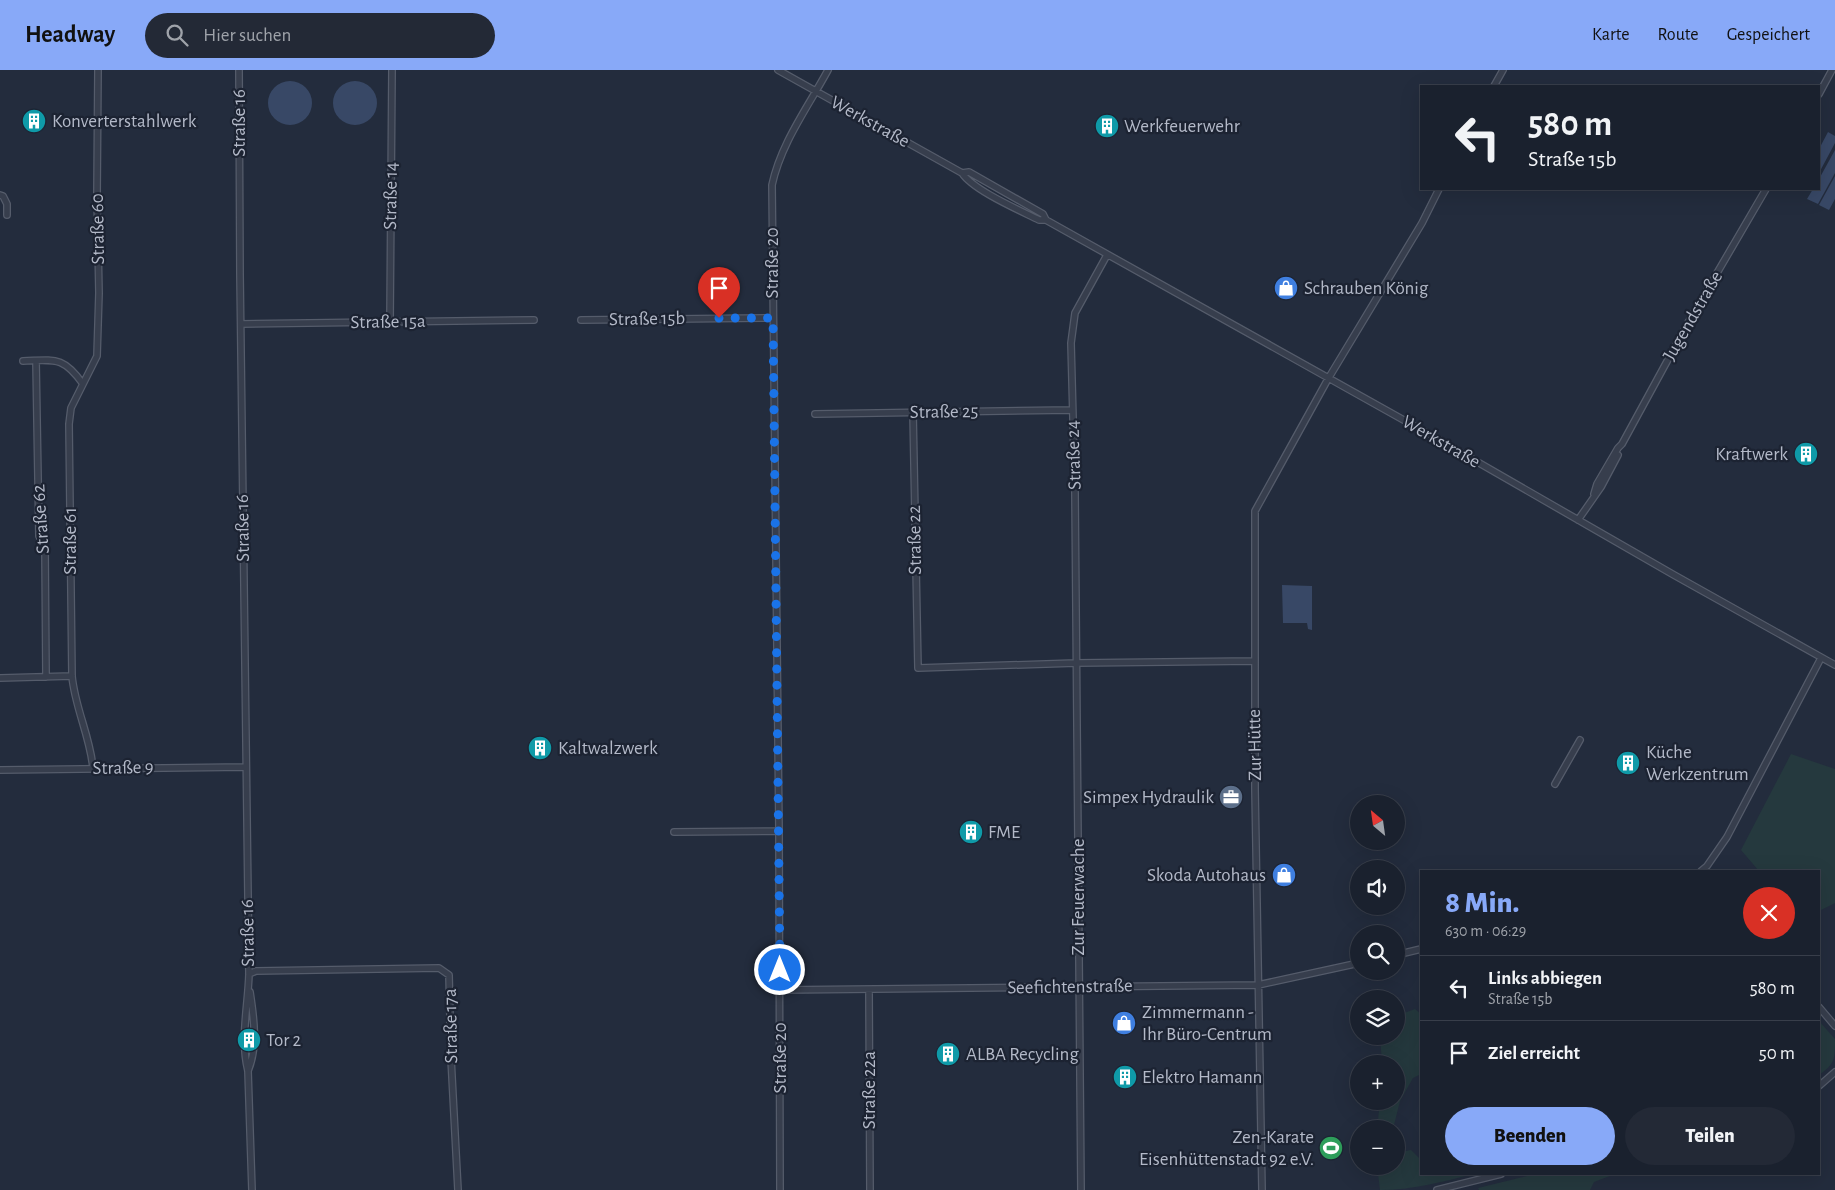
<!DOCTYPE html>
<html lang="de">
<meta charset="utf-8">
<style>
:root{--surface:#1a212e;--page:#232936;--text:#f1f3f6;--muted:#9fa3aa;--line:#383e4a;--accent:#88a9f8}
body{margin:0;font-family:"Alegreya Sans",sans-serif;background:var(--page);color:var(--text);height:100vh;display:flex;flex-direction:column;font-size:19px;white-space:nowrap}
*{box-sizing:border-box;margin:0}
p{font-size:16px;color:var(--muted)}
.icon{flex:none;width:28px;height:28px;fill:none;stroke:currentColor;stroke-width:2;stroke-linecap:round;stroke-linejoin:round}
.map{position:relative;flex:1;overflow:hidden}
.drawer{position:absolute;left:1420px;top:800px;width:400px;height:305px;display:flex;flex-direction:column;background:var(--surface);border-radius:0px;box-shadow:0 5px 20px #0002,0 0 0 1px var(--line)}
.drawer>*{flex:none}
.banner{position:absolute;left:1420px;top:15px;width:400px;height:105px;border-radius:0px;box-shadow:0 5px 20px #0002,0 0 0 1px var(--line);background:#1a212e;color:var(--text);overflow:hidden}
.needle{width:32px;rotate:331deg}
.controls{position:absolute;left:1350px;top:725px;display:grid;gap:10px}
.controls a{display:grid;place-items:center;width:55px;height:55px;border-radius:50%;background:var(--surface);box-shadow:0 5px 20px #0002,0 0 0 1px var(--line);font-size:25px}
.pin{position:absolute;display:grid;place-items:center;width:42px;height:42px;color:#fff;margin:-51px -21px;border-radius:50% 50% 50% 0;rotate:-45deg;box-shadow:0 0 5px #0007}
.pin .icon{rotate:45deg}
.me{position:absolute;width:55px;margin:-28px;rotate:0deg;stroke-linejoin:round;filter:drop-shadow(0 0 4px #0008)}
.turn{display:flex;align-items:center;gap:18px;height:105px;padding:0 25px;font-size:22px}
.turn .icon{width:65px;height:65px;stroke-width:2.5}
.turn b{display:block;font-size:35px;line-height:42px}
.round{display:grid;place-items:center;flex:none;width:52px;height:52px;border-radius:26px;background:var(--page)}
.overview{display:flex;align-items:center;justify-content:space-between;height:85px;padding:0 25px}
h1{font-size:30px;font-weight:800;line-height:38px;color:var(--accent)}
.action{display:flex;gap:10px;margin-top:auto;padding:10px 25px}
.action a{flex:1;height:58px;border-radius:30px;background:var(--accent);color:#111;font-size:20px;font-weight:800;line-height:58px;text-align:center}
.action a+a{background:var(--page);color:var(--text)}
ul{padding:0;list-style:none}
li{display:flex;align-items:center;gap:15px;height:65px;padding:0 25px;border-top:1px solid var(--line)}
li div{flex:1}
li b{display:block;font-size:19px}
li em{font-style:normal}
header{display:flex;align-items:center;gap:30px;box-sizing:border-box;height:70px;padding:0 25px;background:var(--accent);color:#111}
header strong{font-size:24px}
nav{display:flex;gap:28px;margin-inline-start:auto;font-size:18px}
.search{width:350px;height:45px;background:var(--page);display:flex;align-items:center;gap:12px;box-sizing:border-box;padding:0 18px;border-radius:28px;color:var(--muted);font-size:19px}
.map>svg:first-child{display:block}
.green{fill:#25393e}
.water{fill:#384866}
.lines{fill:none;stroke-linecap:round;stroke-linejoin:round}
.street-casing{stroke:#555c6b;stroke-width:8}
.street{stroke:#373e4d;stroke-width:5.5}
.route{stroke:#1a73e8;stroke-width:9;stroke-dasharray:0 16.2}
.labels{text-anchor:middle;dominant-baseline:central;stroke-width:4.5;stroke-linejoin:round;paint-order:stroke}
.poi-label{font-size:19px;fill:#b3b9c8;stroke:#1c2332;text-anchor:start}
.street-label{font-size:19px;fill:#b3b9c8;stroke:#1c2332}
</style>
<header>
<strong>Headway</strong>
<div class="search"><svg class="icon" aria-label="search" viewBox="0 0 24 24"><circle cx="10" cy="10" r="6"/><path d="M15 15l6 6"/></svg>Hier suchen</div>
<nav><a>Karte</a><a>Route</a><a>Gespeichert</a></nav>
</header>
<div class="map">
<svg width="1835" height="1120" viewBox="0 0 1835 1120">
<rect width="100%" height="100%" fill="#232c3d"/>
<path class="green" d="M 1791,684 L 1835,699 L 1835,833 L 1819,841 L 1819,801 L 1759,801 L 1741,780 Z
M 1415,939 L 1421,944 L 1421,1004 L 1413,1008 L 1400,1031 L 1393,1059 L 1377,1059 L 1380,1031 L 1396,1031 L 1396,994 L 1382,994 L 1380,966 L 1396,966 L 1396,946 Z
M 1819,951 L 1835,969 C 1835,989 1835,994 1819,1005 Z
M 1411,1080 L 1421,1090 L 1421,1104 L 1473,1104 C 1442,1112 1412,1120 1380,1120 L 1377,1096 L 1396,1096 L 1396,1083 Z
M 1535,1104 L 1615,1104 L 1594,1112 L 1590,1120 L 1479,1120 L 1478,1118 Z"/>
<path class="water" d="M333 33a22 22 0 1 1 44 0a22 22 0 1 1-44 0Z
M268 33a22 22 0 1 1 44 0a22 22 0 1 1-44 0Z
M 1828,62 L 1835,66 L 1835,73 L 1819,103 L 1819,79 Z
M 1835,80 L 1835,103 L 1818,134 L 1807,129 L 1813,119 L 1819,119 L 1819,109 Z
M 1835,106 L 1835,129 L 1829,140 L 1819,135 Z
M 1282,515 L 1312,516 L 1312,560 L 1308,559 L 1307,553 L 1283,553 Z"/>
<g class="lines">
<g class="street-casing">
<path id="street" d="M 239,0 L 240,204 L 249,904 C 248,936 240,969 248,1001 L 252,1120
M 778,0 L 962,103 C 973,120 1019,140 1039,150 L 1046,150 L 1434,367 L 1674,505 L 1835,595
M 1494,16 L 1503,0
M 1819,24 L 1832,0
M 962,103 L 969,102 L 1043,144 L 1046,150
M 0,125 L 3,126 L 7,134 L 7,145
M 581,250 L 773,248
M 390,252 L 392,0
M 241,254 L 534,250
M 23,291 C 55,290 63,286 83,314 L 71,338 L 69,354 L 72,606 C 75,638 90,666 93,698
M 36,291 L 39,466 L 45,478 L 46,607
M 83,314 L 97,286 L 99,223 L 97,125 L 98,0
M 913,342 L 918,598 L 1076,593 L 1254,591
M 815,344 L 1072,340
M 1594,424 L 1597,414 L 1618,378 L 1622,374 L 1689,251 L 1766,119
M 1578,450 L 1601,417 L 1618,385
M 0,608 L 72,606
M 0,700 L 246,697
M 1555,714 L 1580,670
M 674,762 L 779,761
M 1701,801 L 1707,796 L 1727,767 L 1821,588
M 1396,885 L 1421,879
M 249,904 L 256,901 L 439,898 L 449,905 L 451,988 L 458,1120
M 780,920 L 1258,915 L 1359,893
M 869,920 L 870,1120
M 1819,937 L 1835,956
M 248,1001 C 258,977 254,948 250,922
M 1819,1016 L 1835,1002
M 780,1120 L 779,761 L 772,115 C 781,73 808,37 828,0
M 1081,1120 L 1075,423 L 1071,273 L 1075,243 L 1107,185
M 1262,1120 L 1255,719 L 1255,441 L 1328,309 L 1422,153 L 1439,119
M 1437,1120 L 1501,1104"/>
</g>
<use href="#street" class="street"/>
</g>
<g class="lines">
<path class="route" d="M 719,248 L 773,248 L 780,900"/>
</g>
<defs>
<g id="building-disc" transform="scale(1.25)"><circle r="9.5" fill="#0f9aa8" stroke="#1c2332"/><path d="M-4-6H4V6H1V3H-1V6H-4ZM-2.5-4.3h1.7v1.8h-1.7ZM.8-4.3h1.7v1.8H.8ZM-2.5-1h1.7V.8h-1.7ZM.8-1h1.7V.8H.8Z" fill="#fff"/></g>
<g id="shop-disc" transform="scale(1.25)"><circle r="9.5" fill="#3f7fe0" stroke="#1c2332"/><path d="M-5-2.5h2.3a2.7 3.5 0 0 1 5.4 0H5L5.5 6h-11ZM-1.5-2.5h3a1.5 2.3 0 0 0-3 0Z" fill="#fff"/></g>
<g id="office-disc" transform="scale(1.25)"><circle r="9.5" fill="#5c6f8a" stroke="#1c2332"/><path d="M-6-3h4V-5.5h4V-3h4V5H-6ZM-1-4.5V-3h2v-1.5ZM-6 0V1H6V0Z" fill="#fff"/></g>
<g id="stadium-disc" transform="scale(1.25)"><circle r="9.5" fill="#2e9e5b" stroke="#1c2332"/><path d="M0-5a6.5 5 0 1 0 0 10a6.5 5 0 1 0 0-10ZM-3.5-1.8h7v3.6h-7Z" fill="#fff"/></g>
</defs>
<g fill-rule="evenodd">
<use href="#building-disc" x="34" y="51"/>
<use href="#building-disc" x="1107" y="56"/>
<use href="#shop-disc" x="1286" y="218"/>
<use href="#building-disc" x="1806" y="384"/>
<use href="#building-disc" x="540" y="678"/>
<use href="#building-disc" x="1628" y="693"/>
<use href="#office-disc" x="1231" y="727"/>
<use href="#building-disc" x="971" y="762"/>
<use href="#shop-disc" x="1284" y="805"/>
<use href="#shop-disc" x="1124" y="953"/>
<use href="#building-disc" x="249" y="970"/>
<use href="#building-disc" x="948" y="984"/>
<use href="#building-disc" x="1125" y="1007"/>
<use href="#stadium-disc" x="1331" y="1078"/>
</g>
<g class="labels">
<g class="poi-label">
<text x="52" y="51">Konverterstahlwerk</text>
<text x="1124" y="56">Werkfeuerwehr</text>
<text x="1304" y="218">Schrauben König</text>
<text x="1788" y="384" text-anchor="end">Kraftwerk</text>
<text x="558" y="678">Kaltwalzwerk</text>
<text x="1646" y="682">Küche<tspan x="1646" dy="22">Werkzentrum</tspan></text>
<text x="1214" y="727" text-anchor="end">Simpex Hydraulik</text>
<text x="988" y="762">FME</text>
<text x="1266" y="805" text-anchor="end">Skoda Autohaus</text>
<text x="1142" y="942">Zimmermann -<tspan x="1142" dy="22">Ihr Büro-Centrum</tspan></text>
<text x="266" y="970">Tor 2</text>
<text x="966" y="984">ALBA Recycling</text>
<text x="1142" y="1007">Elektro Hamann</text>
<text x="1314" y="1067" text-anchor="end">Zen-Karate<tspan x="1314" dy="22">Eisenhüttenstadt 92 e.V.</tspan></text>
</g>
<g class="street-label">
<text transform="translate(870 52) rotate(29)">Werkstraße</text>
<text transform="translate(239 53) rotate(-90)">Straße 16</text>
<text transform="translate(391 126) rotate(-89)">Straße 14</text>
<text transform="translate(98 159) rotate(-91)">Straße 60</text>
<text transform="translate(772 193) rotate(-90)">Straße 20</text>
<text transform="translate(1693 246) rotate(-60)">Jugendstraße</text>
<text transform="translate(647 249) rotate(-1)">Straße 15b</text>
<text transform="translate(388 252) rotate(-1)">Straße 15a</text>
<text transform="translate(944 342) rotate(-1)">Straße 25</text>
<text transform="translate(1441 372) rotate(30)">Werkstraße</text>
<text transform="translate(1074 385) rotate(-92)">Straße 24</text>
<text transform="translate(41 449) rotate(-94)">Straße 62</text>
<text transform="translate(243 458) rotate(-91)">Straße 16</text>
<text transform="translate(915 470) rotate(-91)">Straße 22</text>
<text transform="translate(70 471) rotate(-90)">Straße 61</text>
<text transform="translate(1255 675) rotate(-91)">Zur Hütte</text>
<text transform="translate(123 698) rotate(-1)">Straße 9</text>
<text transform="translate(1078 827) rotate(-90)">Zur Feuerwache</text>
<text transform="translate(248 863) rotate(-91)">Straße 16</text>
<text transform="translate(1070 917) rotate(-1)">Seefichtenstraße</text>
<text transform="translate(451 956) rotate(-91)">Straße 17a</text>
<text transform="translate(780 988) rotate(-90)">Straße 20</text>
<text transform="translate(869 1020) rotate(-90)">Straße 22a</text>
</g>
</g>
</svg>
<div class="controls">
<a><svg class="needle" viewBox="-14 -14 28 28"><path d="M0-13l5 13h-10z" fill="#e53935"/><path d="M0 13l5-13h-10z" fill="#9fa3aa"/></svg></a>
<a><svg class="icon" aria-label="sound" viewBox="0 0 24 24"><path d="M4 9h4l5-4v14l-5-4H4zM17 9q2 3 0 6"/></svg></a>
<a><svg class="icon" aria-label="search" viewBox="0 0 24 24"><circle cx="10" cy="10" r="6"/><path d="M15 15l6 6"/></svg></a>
<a><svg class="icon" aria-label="layers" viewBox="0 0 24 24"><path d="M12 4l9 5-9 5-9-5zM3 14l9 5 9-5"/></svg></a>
<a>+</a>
<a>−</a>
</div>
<div class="pin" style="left:719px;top:248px;background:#d93025"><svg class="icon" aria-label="arrive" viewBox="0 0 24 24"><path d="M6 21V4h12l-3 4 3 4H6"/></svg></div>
<svg class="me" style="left:780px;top:900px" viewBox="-20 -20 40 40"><circle r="17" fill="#1a73e8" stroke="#fff" stroke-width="3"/><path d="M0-11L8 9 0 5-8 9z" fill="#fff"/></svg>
<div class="banner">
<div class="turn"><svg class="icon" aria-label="left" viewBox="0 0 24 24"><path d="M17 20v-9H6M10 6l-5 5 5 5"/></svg><div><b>580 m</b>Straße 15b</div></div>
</div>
<section class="drawer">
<div class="overview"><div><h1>8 Min.</h1><p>630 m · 06:29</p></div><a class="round" style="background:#d93025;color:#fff"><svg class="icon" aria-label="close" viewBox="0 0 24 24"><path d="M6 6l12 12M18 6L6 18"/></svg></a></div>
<ul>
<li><svg class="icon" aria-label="left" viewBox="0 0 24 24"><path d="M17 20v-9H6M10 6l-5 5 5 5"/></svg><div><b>Links abbiegen</b><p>Straße 15b</p></div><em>580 m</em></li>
<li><svg class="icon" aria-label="arrive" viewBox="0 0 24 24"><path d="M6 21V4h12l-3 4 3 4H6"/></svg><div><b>Ziel erreicht</b></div><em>50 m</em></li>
</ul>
<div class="action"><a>Beenden</a><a>Teilen</a></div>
</section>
</div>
